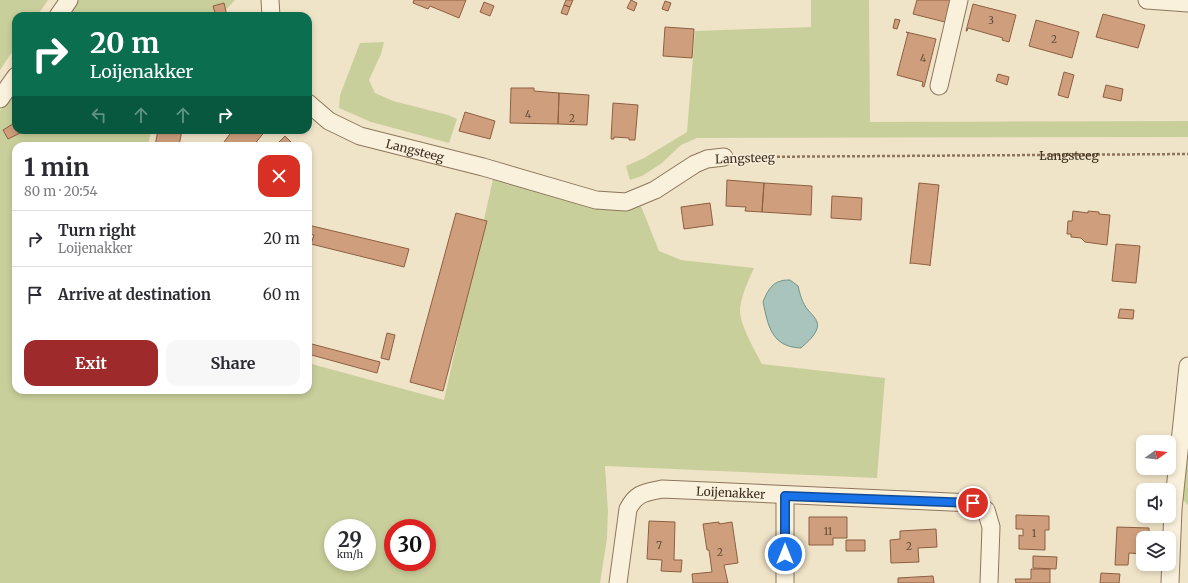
<!DOCTYPE html>
<meta charset="utf-8">
<style>
:root{--surface:#fff;--page:#f7f7f7;--text:#2b2b33;--muted:#7c7c81;--line:#e1e1e2;--accent:#9e2a2b}
body{margin:0;font-family:Merriweather,serif;background:var(--page);color:var(--text);height:100vh;display:flex;flex-direction:column;font-size:15px;white-space:nowrap}
*{box-sizing:border-box;margin:0}
p{font-size:13px;color:var(--muted)}
.icon{flex:none;width:22px;height:22px;fill:none;stroke:currentColor;stroke-width:2;stroke-linecap:round;stroke-linejoin:round}
.map{position:relative;flex:1;overflow:hidden}
.details{position:absolute;left:12px;top:142px;width:300px;height:252px;display:flex;flex-direction:column;background:var(--surface);border-radius:12px;box-shadow:0 2px 6px #0003}
.details>*{flex:none}
.guide{position:absolute;left:12px;top:12px;width:300px;height:122px;border-radius:12px;box-shadow:0 2px 6px #0003;background:#0b6e4f;color:#fff;overflow:hidden}
.needle{width:26px;rotate:75deg}
.tools{position:absolute;left:1136px;top:435px;display:grid;gap:8px}
.tools a{display:grid;place-items:center;width:40px;height:40px;border-radius:8px;background:var(--surface);box-shadow:0 2px 6px #0003;font-size:20px}
.speed{position:absolute;left:324px;top:519px;display:flex;gap:8px;font-size:20px;font-weight:700;text-align:center}
.speed>*{display:grid;place-content:center;width:52px;height:52px;border-radius:50%;background:var(--surface);box-shadow:0 2px 6px #0003;line-height:1}
.speed small{font-size:10px;font-weight:400}
.speed .limit{border:6px solid #d22;background:#fff;color:#111}
.pin{position:absolute;display:grid;place-items:center;width:34px;height:34px;color:#fff;margin:-17px;border:2px solid #fff;border-radius:50%;box-shadow:0 1px 4px #0007}
.me{position:absolute;width:44px;margin:-22px;rotate:0deg;stroke-linejoin:round;filter:drop-shadow(0 0 3px #0008)}
.turn{display:flex;align-items:center;gap:14px;height:84px;padding:0 12px;font-size:18px}
.turn .icon{width:52px;height:52px;stroke-width:2.5}
.turn b{display:block;font-size:28px;line-height:34px}
.lanes{display:flex;align-items:center;height:38px;padding:0 12px;background:#0003;justify-content:center;gap:20px;direction:ltr}
.lanes .off{opacity:.35}
.round{display:grid;place-items:center;flex:none;width:42px;height:42px;border-radius:12px;background:var(--page)}
.head{display:flex;align-items:center;justify-content:space-between;height:68px;padding:0 12px}
h1{font-size:24px;font-weight:700;line-height:30px}
.cta{display:flex;gap:8px;margin-top:auto;padding:8px 12px}
.cta a{flex:1;height:46px;border-radius:12px;background:var(--accent);color:#fff;font-size:16px;font-weight:700;line-height:46px;text-align:center}
.cta a+a{background:var(--page);color:var(--text)}
ul{padding:0;list-style:none}
li{display:flex;align-items:center;gap:12px;height:56px;padding:0 12px;border-top:1px solid var(--line)}
li div{flex:1}
li b{display:block;font-size:15px}
li em{font-style:normal}
.map>svg:first-child{display:block}
.green{fill:#c9cf9b;fill-rule:evenodd}
.water{fill:#a9c4bc;stroke:#6f938a}
.building{fill:#cf9f7d;stroke:#8d5f41}
.lines{fill:none;stroke-linecap:round;stroke-linejoin:round}
.minor-casing{stroke:#8d765c;stroke-width:19}
.path{stroke:#8d765c;stroke-width:2.5;stroke-dasharray:3 2;stroke-linecap:butt}
.minor{stroke:#faf1dc;stroke-width:17}
.route-casing{stroke:#114b97;stroke-width:10}
.route{stroke:#1a73e8;stroke-width:7}
.labels{text-anchor:middle;dominant-baseline:central;stroke-width:3;stroke-linejoin:round;paint-order:stroke}
.number-label{font-size:10px;fill:#624a37}
.street-label{font-size:12px;fill:#3d2e20;stroke:#f7eed8}
</style>
<div class="map">
<svg width="1188" height="583" viewBox="0 0 1188 583">
<rect width="100%" height="100%" fill="#f0e4c8"/>
<path class="green" d="M 0,0 L 48,0 L 37,16 L 16,16 L 16,46 L 0,70 Z
M 76,0 L 235,0 L 220,16 L 65,16 Z
M 811,0 L 869,0 L 870,122 L 1188,121 L 1188,137 L 697,138 L 681,145 L 662,163 L 642,176 L 630,180 L 626,166 L 644,158 L 687,132 L 695,31 L 811,27 Z
M 384,42 L 381,54 L 369,80 L 375,93 L 393,101 L 448,115 L 457,119 L 449,143 L 371,122 L 339,108 L 340,95 L 360,43 Z
M 16,88 L 16,130 L 151,130 L 148,146 L 16,146 L 16,390 L 308,390 L 308,363 L 444,400 L 493,179 L 606,209 L 626,209 L 641,206 L 659,251 L 681,260 L 754,268 C 748,281 742,294 740,309 C 739,323 755,351 762,364 L 885,378 L 877,478 L 605,466 L 608,511 L 607,538 L 600,583 L 0,583 L 0,111 ZM 333,528 L 367,528 L 367,562 L 333,562 ZM 393,528 L 427,528 L 427,562 L 393,562 Z
M 1188,443 L 1188,505 L 1183,500 L 1182,496 Z"/>
<path class="water" d="M 790,280 L 798,286 C 800,294 802,303 808,310 C 813,316 821,322 816,331 C 813,338 806,343 801,348 C 771,347 768,325 763,302 C 766,294 771,283 781,281 C 783,280 788,280 790,280 Z"/>
<path class="building" d="M 414,0 L 466,0 L 459,18 L 430,6 L 428,9 L 413,3 Z
M 566,0 L 573,0 L 570,7 L 564,5 Z
M 631,0 L 637,3 L 634,11 L 627,8 Z
M 917,0 L 951,0 L 945,22 L 913,14 Z
M 665,1 L 671,3 L 668,11 L 662,9 Z
M 484,2 L 494,6 L 490,16 L 480,12 Z
M 224,3 L 227,16 L 216,16 L 213,6 Z
M 973,4 L 1016,15 L 1009,42 L 1002,40 L 1003,38 L 968,28 L 967,31 L 966,31 Z
M 564,5 L 570,7 L 567,15 L 561,13 Z
M 1103,14 L 1145,25 L 1138,48 L 1096,37 Z
M 895,19 L 900,20 L 897,29 L 893,28 Z
M 1036,20 L 1079,32 L 1072,58 L 1029,46 Z
M 665,27 L 694,29 L 692,58 L 663,56 Z
M 906,32 L 936,39 L 924,87 L 922,86 L 923,82 L 897,75 L 908,33 Z
M 1064,72 L 1074,75 L 1068,98 L 1058,95 Z
M 998,74 L 1009,77 L 1007,85 L 996,81 Z
M 1106,85 L 1123,89 L 1121,101 L 1103,97 Z
M 511,88 L 534,88 L 534,91 L 559,93 L 558,124 L 510,123 Z
M 559,93 L 589,95 L 587,125 L 558,124 Z
M 613,103 L 638,105 L 635,140 L 629,140 L 629,138 L 614,137 L 614,139 L 611,139 Z
M 465,112 L 495,121 L 490,139 L 459,131 Z
M 16,122 L 16,130 L 21,130 L 22,132 L 8,139 L 3,130 Z
M 158,130 L 182,130 L 179,146 L 155,146 Z
M 233,130 L 266,130 L 253,146 L 221,146 Z
M 285,136 L 295,146 L 275,146 Z
M 727,180 L 764,183 L 762,212 L 745,211 L 746,207 L 726,206 Z
M 764,183 L 812,186 L 811,215 L 762,212 Z
M 919,183 L 939,185 L 930,266 L 929,265 L 911,263 L 910,264 Z
M 832,196 L 862,198 L 861,220 L 831,218 Z
M 710,203 L 713,225 L 684,229 L 681,207 Z
M 1073,211 L 1088,213 L 1088,211 L 1099,212 L 1099,214 L 1110,215 L 1107,245 L 1085,242 L 1081,238 L 1071,237 L 1071,234 L 1067,234 L 1068,221 L 1072,221 Z
M 456,213 L 487,221 L 443,391 L 410,382 Z
M 308,225 L 409,249 L 404,267 L 311,244 L 314,235 L 308,234 Z
M 1116,244 L 1140,246 L 1136,283 L 1112,281 Z
M 1120,309 L 1134,310 L 1133,319 L 1118,318 Z
M 387,333 L 395,335 L 389,360 L 381,358 Z
M 308,343 L 380,362 L 377,373 L 308,354 Z
M 1016,515 L 1049,516 L 1049,530 L 1045,530 L 1045,550 L 1019,549 L 1019,535 L 1023,536 L 1023,529 L 1016,529 Z
M 809,517 L 847,517 L 847,538 L 833,538 L 833,545 L 809,545 Z
M 649,521 L 675,522 L 674,560 L 682,560 L 681,572 L 661,571 L 662,560 L 647,559 Z
M 719,522 L 719,524 L 732,522 L 738,563 L 724,565 L 728,583 L 693,583 L 692,574 L 712,572 L 709,550 L 707,550 L 703,524 Z
M 1117,527 L 1149,528 L 1149,538 L 1143,538 L 1143,554 L 1129,553 L 1128,565 L 1115,565 Z
M 936,529 L 937,547 L 918,548 L 919,562 L 891,563 L 890,540 L 900,539 L 900,531 Z
M 846,540 L 865,540 L 865,551 L 846,551 Z
M 1033,556 L 1057,557 L 1056,569 L 1033,568 Z
M 1031,569 L 1050,569 L 1050,583 L 1016,583 L 1015,579 L 1031,579 Z
M 1101,573 L 1120,574 L 1119,583 L 1100,583 Z
M 933,576 L 934,583 L 898,583 L 898,578 Z"/>
<g class="lines">
<g class="minor-casing">
<g id="minor">
<path d="M 270,0 L 271,16"/>
<path d="M 1147,0 L 1188,3"/>
<path d="M 58,16 L 69,0"/>
<path d="M 939,86 L 959,0"/>
<path d="M 0,99 L 16,76"/>
<path id="s2" d="M 308,103 L 329,121 L 360,136 L 483,167 L 596,200 L 626,202 L 655,190 L 695,164 L 707,159 L 724,157"/>
<path id="s3" d="M 618,583 L 628,509 C 637,492 645,493 662,489 L 973,503 L 986,510 L 991,527 L 989,583"/>
<path d="M 785,583 L 785,496"/>
<path d="M 1170,583 L 1173,509 L 1188,366"/>
</g>
</g>
<path class="path" id="s1" d="M 742,157 L 1188,154"/>
<use href="#minor" class="minor"/>
</g>
<g class="lines">
<g class="route-casing">
<path id="route" d="M 785,554 L 785,496 L 973,503"/>
</g>
<use href="#route" class="route"/>
</g>
<g class="labels">
<g class="number-label">
<text x="991" y="20">3</text>
<text x="1054" y="39">2</text>
<text x="923" y="58">4</text>
<text x="528" y="114">4</text>
<text x="572" y="118">2</text>
<text x="828" y="531">11</text>
<text x="1034" y="533">1</text>
<text x="659" y="545">7</text>
<text x="909" y="546">2</text>
<text x="720" y="552">2</text>
</g>
<g class="street-label">
<text stroke="none"><textPath href="#s2" startOffset="119">Langsteeg</textPath></text>
<text stroke="none"><textPath href="#s1" startOffset="327">Langsteeg</textPath></text>
<text transform="translate(745 158) rotate(-2)">Langsteeg</text>
<text stroke="none"><textPath href="#s3" startOffset="185">Loijenakker</textPath></text>
</g>
</g>
</svg>
<div class="tools">
<a><svg class="needle" viewBox="-14 -14 28 28"><path d="M0-13l5 13h-10z" fill="#e53935"/><path d="M0 13l5-13h-10z" fill="#7c7c81"/></svg></a>
<a><svg class="icon" aria-label="sound" viewBox="0 0 24 24"><path d="M4 9h4l5-4v14l-5-4H4zM17 9q2 3 0 6"/></svg></a>
<a><svg class="icon" aria-label="layers" viewBox="0 0 24 24"><path d="M12 4l9 5-9 5-9-5zM3 14l9 5 9-5"/></svg></a>
</div>
<div class="speed"><div>29<small>km/h</small></div><div class="limit">30</div></div>
<div class="pin" style="left:973px;top:503px;background:#d93025"><svg class="icon" aria-label="arrive" viewBox="0 0 24 24"><path d="M6 21V4h12l-3 4 3 4H6"/></svg></div>
<svg class="me" style="left:785px;top:554px" viewBox="-20 -20 40 40"><circle r="17" fill="#1a73e8" stroke="#fff" stroke-width="3"/><path d="M0-11L8 9 0 5-8 9z" fill="#fff"/></svg>
<div class="guide">
<div class="turn"><svg class="icon" aria-label="right" viewBox="0 0 24 24"><path d="M7 20v-9h11M14 6l5 5-5 5"/></svg><div><b>20 m</b>Loijenakker</div></div>
<div class="lanes"><svg class="icon off" aria-label="left" viewBox="0 0 24 24"><path d="M17 20v-9H6M10 6l-5 5 5 5"/></svg><svg class="icon off" aria-label="ahead" viewBox="0 0 24 24"><path d="M12 20V5M6 11l6-6 6 6"/></svg><svg class="icon off" aria-label="ahead" viewBox="0 0 24 24"><path d="M12 20V5M6 11l6-6 6 6"/></svg><svg class="icon" aria-label="right" viewBox="0 0 24 24"><path d="M7 20v-9h11M14 6l5 5-5 5"/></svg></div>
</div>
<section class="details">
<div class="head"><div><h1>1 min</h1><p>80 m · 20:54</p></div><a class="round" style="background:#d93025;color:#fff"><svg class="icon" aria-label="close" viewBox="0 0 24 24"><path d="M6 6l12 12M18 6L6 18"/></svg></a></div>
<ul>
<li><svg class="icon" aria-label="right" viewBox="0 0 24 24"><path d="M7 20v-9h11M14 6l5 5-5 5"/></svg><div><b>Turn right</b><p>Loijenakker</p></div><em>20 m</em></li>
<li><svg class="icon" aria-label="arrive" viewBox="0 0 24 24"><path d="M6 21V4h12l-3 4 3 4H6"/></svg><div><b>Arrive at destination</b></div><em>60 m</em></li>
</ul>
<div class="cta"><a>Exit</a><a>Share</a></div>
</section>
</div>
